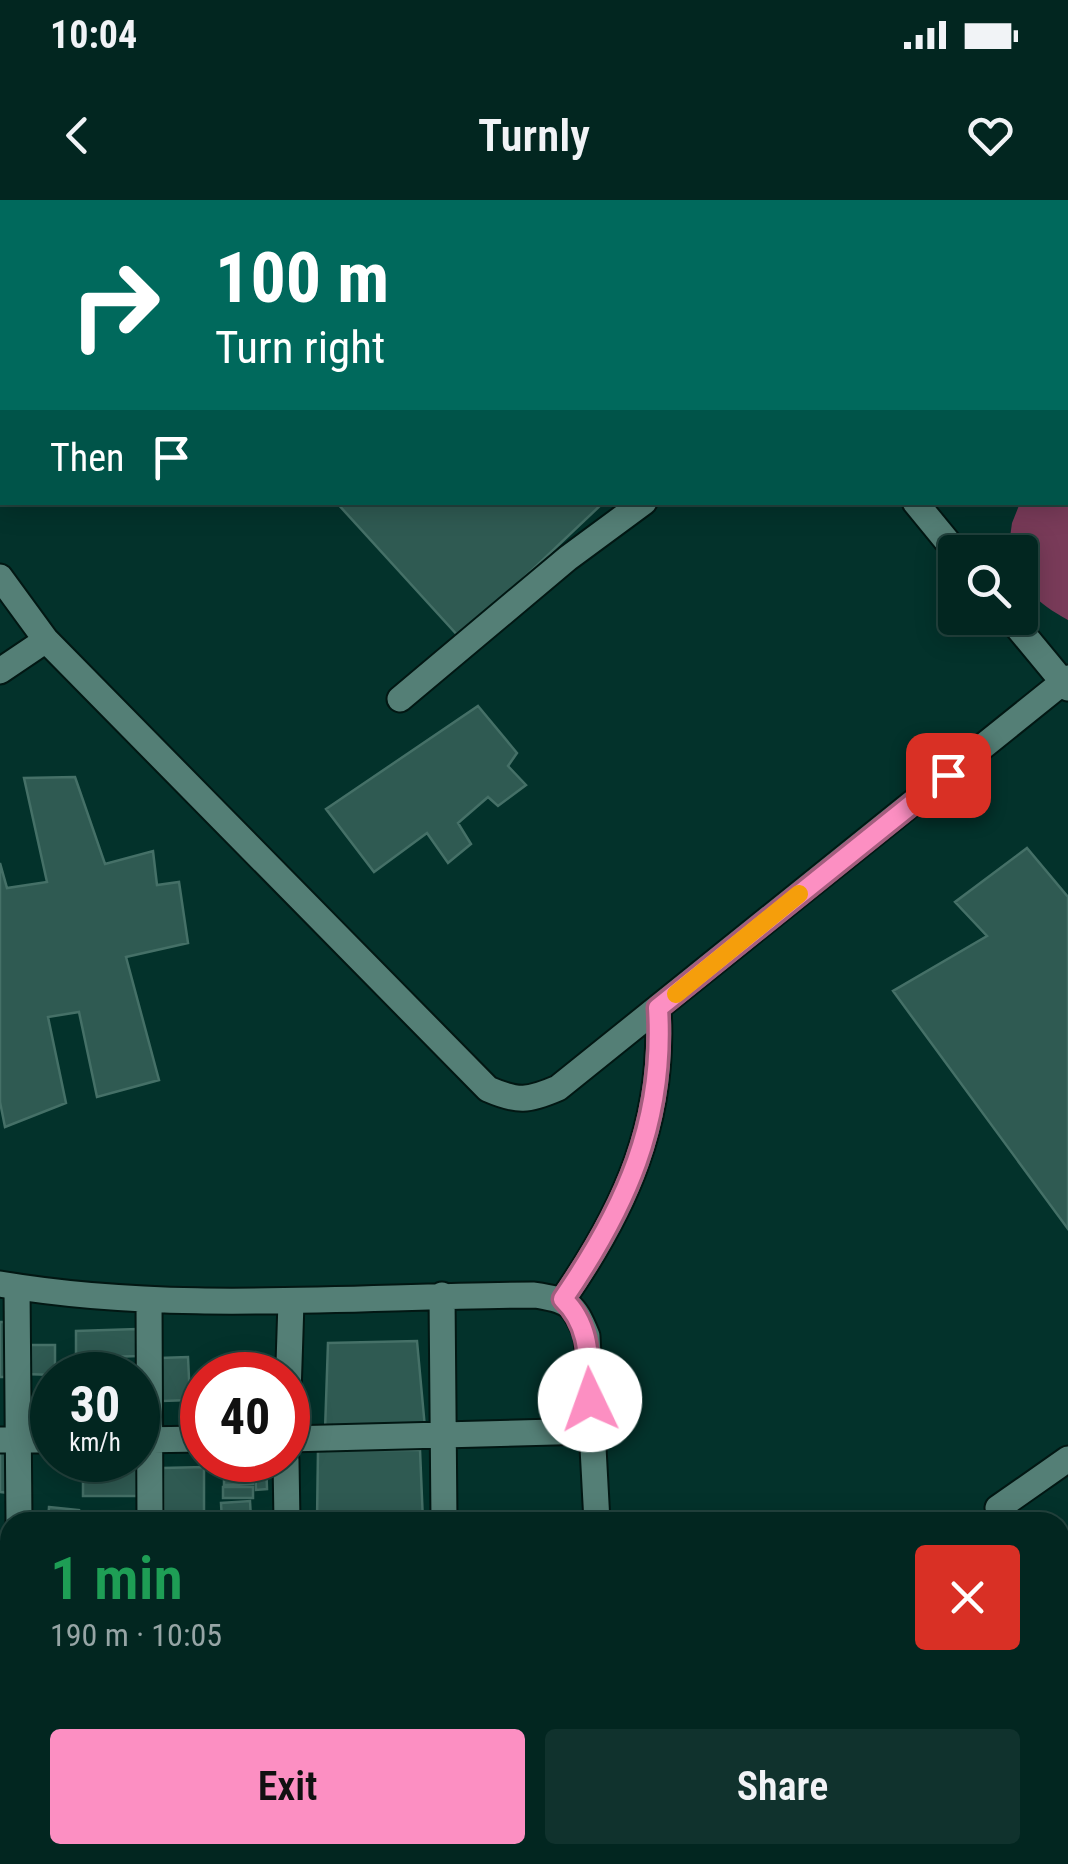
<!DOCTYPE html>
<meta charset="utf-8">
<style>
:root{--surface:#022620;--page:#10322d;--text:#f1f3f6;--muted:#96a5a5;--line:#23433e;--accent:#fc8fc2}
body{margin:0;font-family:"Roboto Condensed",sans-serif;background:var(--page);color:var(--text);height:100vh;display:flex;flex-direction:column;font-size:38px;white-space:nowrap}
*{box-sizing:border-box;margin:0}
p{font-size:32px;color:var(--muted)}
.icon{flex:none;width:55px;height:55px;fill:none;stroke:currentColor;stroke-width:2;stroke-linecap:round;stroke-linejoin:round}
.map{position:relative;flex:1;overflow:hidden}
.details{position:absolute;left:0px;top:1312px;width:1070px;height:352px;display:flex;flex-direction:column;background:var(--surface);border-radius:30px 30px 0 0;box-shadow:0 5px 25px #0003,0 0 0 2px var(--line)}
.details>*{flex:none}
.hud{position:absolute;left:0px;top:0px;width:1070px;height:305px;box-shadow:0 5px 25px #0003,0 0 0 2px var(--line);background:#00695c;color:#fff;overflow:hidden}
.fabs{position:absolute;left:938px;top:335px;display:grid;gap:20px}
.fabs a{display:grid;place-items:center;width:100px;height:100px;border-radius:10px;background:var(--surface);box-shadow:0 5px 25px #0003,0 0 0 2px var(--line);font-size:50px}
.speed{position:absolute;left:30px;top:1152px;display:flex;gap:20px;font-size:50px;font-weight:700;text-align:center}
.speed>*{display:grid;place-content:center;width:130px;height:130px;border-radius:50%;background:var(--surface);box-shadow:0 5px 25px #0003,0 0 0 2px var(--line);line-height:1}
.speed small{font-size:25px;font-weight:400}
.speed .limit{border:15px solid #d22;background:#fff;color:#111}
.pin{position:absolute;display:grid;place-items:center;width:85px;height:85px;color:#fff;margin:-42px;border-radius:20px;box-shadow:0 5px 15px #0006}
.me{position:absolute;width:110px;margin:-55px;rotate:357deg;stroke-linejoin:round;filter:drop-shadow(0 0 8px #0008)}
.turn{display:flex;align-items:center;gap:35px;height:210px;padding:0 50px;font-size:45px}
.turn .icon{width:130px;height:130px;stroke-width:2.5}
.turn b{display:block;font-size:70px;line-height:85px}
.then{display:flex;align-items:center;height:95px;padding:0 50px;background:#0003;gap:20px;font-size:38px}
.round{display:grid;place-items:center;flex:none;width:105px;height:105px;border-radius:10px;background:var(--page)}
.headline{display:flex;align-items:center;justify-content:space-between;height:170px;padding:0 50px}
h1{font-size:60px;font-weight:600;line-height:75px;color:#1e9e55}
.action{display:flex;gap:20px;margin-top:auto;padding:20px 50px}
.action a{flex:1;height:115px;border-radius:10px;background:var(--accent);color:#111;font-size:40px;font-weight:600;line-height:115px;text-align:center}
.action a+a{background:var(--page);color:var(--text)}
.status{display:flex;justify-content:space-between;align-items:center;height:70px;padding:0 50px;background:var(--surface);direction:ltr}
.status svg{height:28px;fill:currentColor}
header{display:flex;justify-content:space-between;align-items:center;height:130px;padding:0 50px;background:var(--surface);font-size:45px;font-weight:600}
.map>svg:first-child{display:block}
.green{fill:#793b59}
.building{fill:#2f5a52;stroke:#457067;stroke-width:2.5}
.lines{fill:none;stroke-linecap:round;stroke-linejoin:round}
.minor-casing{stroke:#021713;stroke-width:29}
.minor{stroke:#547f76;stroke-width:25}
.route-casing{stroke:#a45d7e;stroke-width:25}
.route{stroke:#fc8fc2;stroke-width:18}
.slow{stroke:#f59e0b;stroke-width:18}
</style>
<div class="status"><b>10:04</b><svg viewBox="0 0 49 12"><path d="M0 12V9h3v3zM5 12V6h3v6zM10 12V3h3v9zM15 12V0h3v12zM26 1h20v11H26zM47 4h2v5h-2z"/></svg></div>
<header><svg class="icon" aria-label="back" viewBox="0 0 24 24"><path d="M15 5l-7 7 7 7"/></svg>Turnly<svg class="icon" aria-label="heart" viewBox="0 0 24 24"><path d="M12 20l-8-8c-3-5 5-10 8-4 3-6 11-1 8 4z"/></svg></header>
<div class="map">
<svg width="1068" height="1664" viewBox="0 0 1068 1664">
<rect width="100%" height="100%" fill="#03322b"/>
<path class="green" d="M 1068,261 L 1068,420 C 1037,402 1020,391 1020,352 L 1008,352 L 1012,323 L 1020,303 L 1068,302 Z"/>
<path class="building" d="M 296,0 L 468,0 L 468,2 Z
M 845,0 L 1050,0 L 842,2 Z
M 336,302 L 604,302 L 460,438 Z
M 478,506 L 517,553 L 508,566 L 526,585 L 498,606 L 488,597 L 458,623 L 471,644 L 448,663 L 427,633 L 374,672 L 326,609 Z
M 75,577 L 105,664 L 153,651 L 157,685 L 179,682 L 188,743 L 126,757 L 159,880 L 97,897 L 79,812 L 48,817 L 66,903 L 5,927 L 0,902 L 0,663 L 7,688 L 47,682 L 24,578 Z
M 1027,648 L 1068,697 L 1068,1029 L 893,791 L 987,736 L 955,702 Z
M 0,1122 L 4,1122 L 5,1177 L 0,1177 Z
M 137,1129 L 138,1156 L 76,1158 L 76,1131 Z
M 417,1141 L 425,1228 L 325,1231 L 328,1143 Z
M 24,1145 L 55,1145 L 55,1175 L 24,1174 Z
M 188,1157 L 190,1200 L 162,1201 L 160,1158 Z
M 202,1179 L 202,1219 L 185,1221 L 183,1206 L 193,1205 L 190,1181 Z
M 30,1201 L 52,1201 L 52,1227 L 30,1227 Z
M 318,1250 L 420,1250 L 423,1322 L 317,1322 Z
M 0,1252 L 10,1252 L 10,1293 L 0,1292 Z
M 83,1260 L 137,1260 L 137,1296 L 83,1296 Z
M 255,1260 L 266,1260 L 267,1289 L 256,1290 Z
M 204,1267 L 204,1316 L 164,1316 L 163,1268 Z
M 224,1272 L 252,1272 L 253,1284 L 224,1285 Z
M 223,1287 L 253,1287 L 253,1298 L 223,1298 Z
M 250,1301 L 251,1319 L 222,1322 L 221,1303 Z
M 49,1307 L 79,1310 L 78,1322 L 48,1322 Z
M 9,1374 L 10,1397 L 0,1397 L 0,1375 Z
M 0,1640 L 8,1640 L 8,1664 L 0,1664 Z
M 166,1655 L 193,1655 L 192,1664 L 166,1664 Z
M 225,1655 L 278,1655 L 278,1664 L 225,1664 Z
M 320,1655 L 381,1655 L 382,1664 L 321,1664 Z
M 464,1655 L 513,1655 L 513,1664 L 464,1664 Z
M 43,1656 L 82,1658 L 82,1664 L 42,1664 Z
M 92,1656 L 148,1658 L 148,1664 L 92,1664 Z"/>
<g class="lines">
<g class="minor-casing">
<path id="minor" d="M 683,0 L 685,2
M 551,2 L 555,0
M 915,302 L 956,352
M 0,377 L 46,440 L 488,889 C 518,902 528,901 558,888 L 1068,478
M 1010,418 L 1068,488
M 0,471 L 46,440
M 400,499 L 568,358 L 644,302
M 0,1084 C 177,1114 356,1096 534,1095 C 569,1100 574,1104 587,1136 L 597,1322
M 17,1087 L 19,1322
M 442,1095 L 444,1322
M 563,1099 C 626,1008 665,921 658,808
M 149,1101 L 150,1322
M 288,1194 L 291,1102
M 288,1239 L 592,1231
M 0,1240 L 52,1240
M 138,1240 L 202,1239
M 286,1260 L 287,1322
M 998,1308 L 1068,1259
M 0,1468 L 10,1468
M 154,1655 L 155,1664
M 298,1655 L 298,1664
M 447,1655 L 447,1664
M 613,1655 L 614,1664
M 18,1664 L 18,1655
M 803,1664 C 839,1657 873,1657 910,1664"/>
</g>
<use href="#minor" class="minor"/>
</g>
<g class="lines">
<g class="route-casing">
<path id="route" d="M 590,1200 C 588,1162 592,1127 563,1099 C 626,1007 665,921 658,808 L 948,575"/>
</g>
<use href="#route" class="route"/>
<path class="slow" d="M 676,794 L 799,694"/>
</g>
</svg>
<div class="fabs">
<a><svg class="icon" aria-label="search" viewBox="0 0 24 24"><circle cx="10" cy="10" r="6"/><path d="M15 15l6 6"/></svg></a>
</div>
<div class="speed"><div>30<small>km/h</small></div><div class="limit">40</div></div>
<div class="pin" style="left:948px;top:575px;background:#d93025"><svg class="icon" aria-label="arrive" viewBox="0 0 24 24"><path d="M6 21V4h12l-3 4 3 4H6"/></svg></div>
<svg class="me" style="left:590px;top:1200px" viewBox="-20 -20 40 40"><circle r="19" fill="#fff"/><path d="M0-13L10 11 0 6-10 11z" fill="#fc8fc2"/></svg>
<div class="hud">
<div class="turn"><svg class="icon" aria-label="right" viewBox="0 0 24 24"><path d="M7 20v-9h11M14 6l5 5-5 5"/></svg><div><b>100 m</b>Turn right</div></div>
<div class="then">Then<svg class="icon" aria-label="arrive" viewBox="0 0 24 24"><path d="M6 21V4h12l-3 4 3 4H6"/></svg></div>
</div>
<section class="details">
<div class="headline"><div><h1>1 min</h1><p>190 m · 10:05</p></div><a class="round" style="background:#d93025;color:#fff"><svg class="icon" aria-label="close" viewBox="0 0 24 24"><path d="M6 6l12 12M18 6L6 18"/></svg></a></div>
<div class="action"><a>Exit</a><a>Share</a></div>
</section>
</div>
